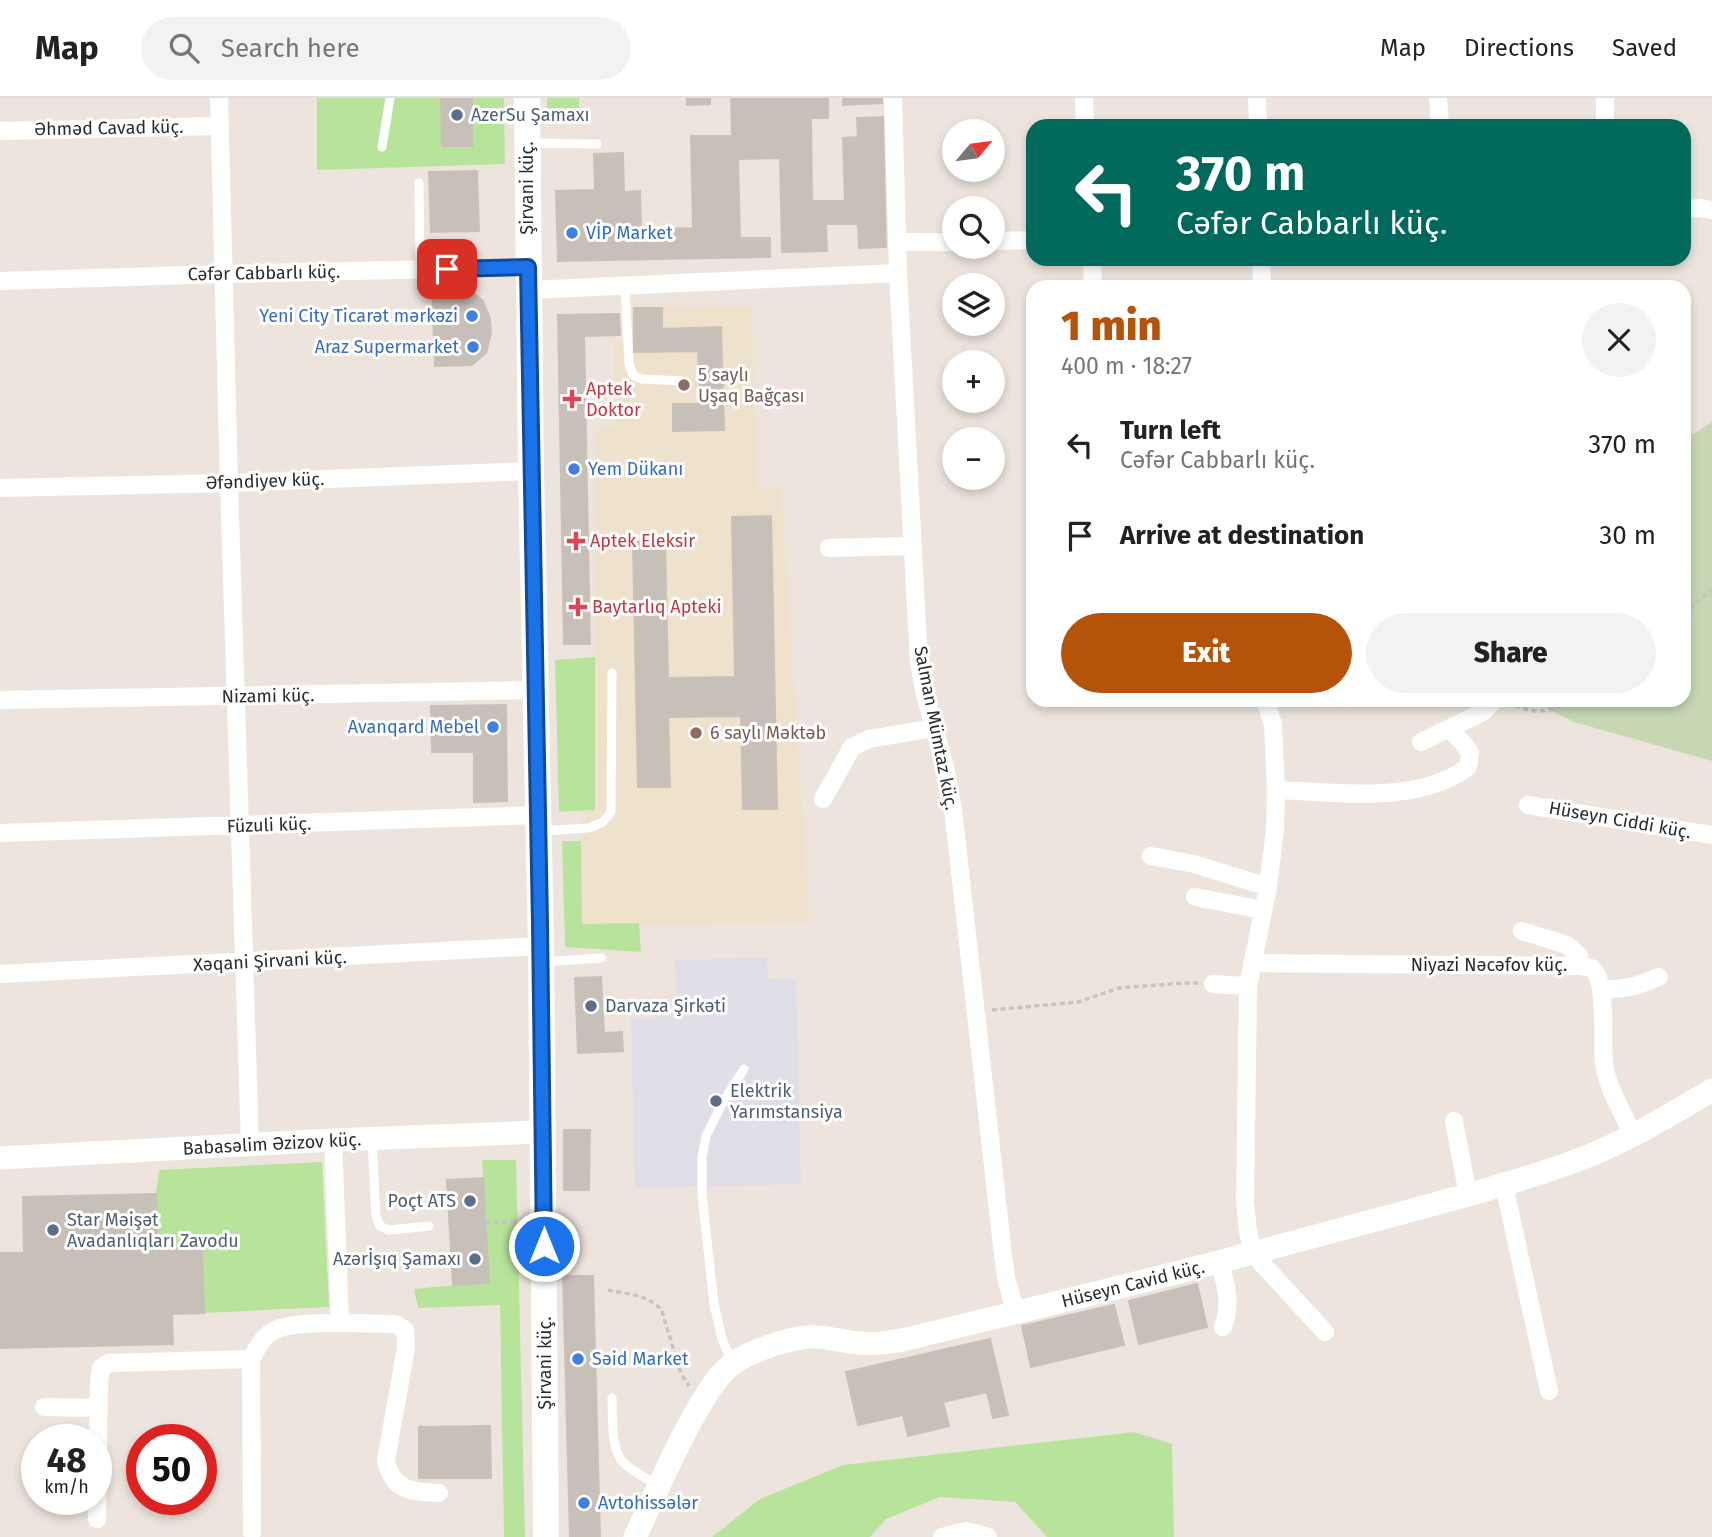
<!DOCTYPE html>
<meta charset="utf-8">
<style>
:root{--surface:#fff;--page:#f2f2f2;--text:#222;--muted:#767676;--line:#e0e0e0;--accent:#b45309}
body{margin:0;font-family:"Fira Sans",sans-serif;background:var(--page);color:var(--text);height:100vh;display:flex;flex-direction:column;font-size:26px;white-space:nowrap}
*{box-sizing:border-box;margin:0}
p{font-size:23px;color:var(--muted)}
.icon{flex:none;width:38px;height:38px;fill:none;stroke:currentColor;stroke-width:2;stroke-linecap:round;stroke-linejoin:round}
.map{position:relative;flex:1;overflow:hidden}
.details{position:absolute;left:1026px;top:182px;width:665px;height:427px;display:flex;flex-direction:column;background:var(--surface);border-radius:21px;box-shadow:0 4px 10px #0003}
.details>*{flex:none}
.hud{position:absolute;left:1026px;top:21px;width:665px;height:147px;border-radius:21px;box-shadow:0 4px 10px #0003;background:#00695c;color:#fff;overflow:hidden}
.needle{width:46px;rotate:61deg}
.tools{position:absolute;left:942px;top:21px;display:grid;gap:14px}
.tools a{display:grid;place-items:center;width:63px;height:63px;border-radius:50%;background:var(--surface);box-shadow:0 4px 10px #0003;font-size:35px}
.speed{position:absolute;left:21px;top:1326px;display:flex;gap:14px;font-size:35px;font-weight:700;text-align:center}
.speed>*{display:grid;place-content:center;width:91px;height:91px;border-radius:50%;background:var(--surface);box-shadow:0 4px 10px #0003;line-height:1}
.speed small{font-size:18px;font-weight:400}
.speed .limit{border:10px solid #d22;background:#fff;color:#111}
.pin{position:absolute;display:grid;place-items:center;width:60px;height:60px;color:#fff;margin:-30px;border-radius:14px;box-shadow:0 4px 10px #0006}
.me{position:absolute;width:77px;margin:-38px;rotate:0deg;stroke-linejoin:round;filter:drop-shadow(0 0 5px #0008)}
.turn{display:flex;align-items:center;gap:24px;height:147px;padding:0 35px;font-size:32px}
.turn .icon{width:91px;height:91px;stroke-width:2.5}
.turn b{display:block;font-size:49px;line-height:60px}
.round{display:grid;place-items:center;flex:none;width:74px;height:74px;border-radius:37px;background:var(--page)}
.overview{display:flex;align-items:center;justify-content:space-between;height:119px;padding:0 35px}
h1{font-size:42px;font-weight:800;line-height:52px;color:var(--accent)}
.action{display:flex;gap:14px;margin-top:auto;padding:14px 35px}
.action a{flex:1;height:80px;border-radius:42px;background:var(--accent);color:#fff;font-size:28px;font-weight:800;line-height:80px;text-align:center}
.action a+a{background:var(--page);color:var(--text)}
ul{padding:0;list-style:none}
li{display:flex;align-items:center;gap:21px;height:91px;padding:0 35px}
li div{flex:1}
li b{display:block;font-size:26px}
li em{font-style:normal}
header{display:flex;align-items:center;gap:42px;box-sizing:border-box;height:98px;padding:0 35px;background:var(--surface);border-bottom:2px solid var(--line)}
header strong{font-size:33px}
nav{display:flex;gap:38px;margin-inline-start:auto;font-size:24px}
.search{width:490px;height:63px;background:var(--page);display:flex;align-items:center;gap:18px;box-sizing:border-box;padding:0 24px;border-radius:38px;color:var(--muted);font-size:26px}
.map>svg:first-child{display:block}
.industrial{fill:#e0dee6}
.education{fill:#efe2cd}
.green{fill:#b7e49a}
.cemetery{fill:#c7d7b4}
.building{fill:#c6c0b9;stroke:#c9c1b7;stroke-width:2}
.lines{fill:none;stroke-linecap:round;stroke-linejoin:round}
.path{stroke:#c4c4c4;stroke-width:3.5;stroke-dasharray:5 3.5;stroke-linecap:butt}
.service{stroke:#fff;stroke-width:9}
.minor{stroke:#fff;stroke-width:18}
.tertiary{stroke:#fff;stroke-width:23}
.secondary{stroke:#fff;stroke-width:26}
.route-casing{stroke:#114b97;stroke-width:18}
.route{stroke:#1a73e8;stroke-width:12}
.service-dot{fill:#5c6f8a;stroke:#fff;stroke-width:2.5}
.shop-dot{fill:#3f7fe0;stroke:#fff;stroke-width:2.5}
.education-dot{fill:#8d6e63;stroke:#fff;stroke-width:2.5}
.health-dot{fill:#e0444e;stroke:#fff;stroke-width:2.5}
.labels{text-anchor:middle;dominant-baseline:central;stroke-width:6;stroke-linejoin:round;paint-order:stroke}
.service-label{font-size:18px;fill:#4e5e75;stroke:#fff;text-anchor:start}
.street-label{font-size:18px;fill:#2b2b2b;stroke:#fff}
.shop-label{font-size:18px;fill:#366cbe;stroke:#fff;text-anchor:start}
.education-label{font-size:18px;fill:#785e54;stroke:#fff;text-anchor:start}
.health-label{font-size:18px;fill:#be3a42;stroke:#fff;text-anchor:start}
</style>
<header>
<strong>Map</strong>
<div class="search"><svg class="icon" aria-label="search" viewBox="0 0 24 24"><circle cx="10" cy="10" r="6"/><path d="M15 15l6 6"/></svg>Search here</div>
<nav><a>Map</a><a>Directions</a><a>Saved</a></nav>
</header>
<div class="map">
<svg width="1712" height="1439" viewBox="0 0 1712 1439">
<rect width="100%" height="100%" fill="#ede5dd"/>
<path class="industrial" d="M 767,860 L 768,881 L 796,880 L 801,1086 L 635,1090 L 631,920 L 677,918 L 675,862 Z"/>
<path class="education" d="M 632,208 L 752,209 L 757,390 L 781,390 L 810,824 L 582,826 L 581,712 L 595,711 L 595,559 L 597,390 L 596,330 L 614,330 L 614,243 L 633,243 Z"/>
<path class="green" d="M 317,0 L 504,0 L 505,66 L 317,72 Z
M 547,0 L 579,0 L 579,25 L 547,25 Z
M 595,559 L 595,712 L 559,714 L 555,562 Z
M 562,743 L 581,743 L 582,826 L 639,825 L 641,854 L 565,849 Z
M 482,1062 L 516,1062 L 525,1439 L 504,1439 L 500,1207 L 418,1210 L 414,1191 L 489,1184 Z
M 322,1064 L 329,1209 L 204,1215 L 202,1151 L 158,1151 L 156,1096 L 159,1072 Z
M 1134,1334 L 1172,1346 L 1174,1439 L 1047,1439 L 1015,1404 L 940,1399 L 886,1421 L 870,1439 L 712,1439 L 760,1401 L 843,1367 Z"/>
<path class="cemetery" d="M 1712,324 L 1712,663 L 1574,624 L 1531,602 L 1684,602 L 1684,342 Z"/>
<path class="building" d="M 441,0 L 472,0 L 472,48 L 442,48 Z
M 687,0 L 710,0 L 710,6 L 687,7 Z
M 731,0 L 828,0 L 828,20 L 811,20 L 812,103 L 845,103 L 843,40 L 858,39 L 857,20 L 883,19 L 886,149 L 859,150 L 858,126 L 826,126 L 827,153 L 782,154 L 780,60 L 738,61 L 740,140 L 770,140 L 770,159 L 558,163 L 556,93 L 595,92 L 594,56 L 623,55 L 624,94 L 640,93 L 641,131 L 693,130 L 691,38 L 732,38 Z
M 843,0 L 882,0 L 882,5 L 843,7 Z
M 477,73 L 479,133 L 431,134 L 429,74 Z
M 467,190 L 483,203 L 490,221 L 491,235 L 486,255 L 472,267 L 435,268 L 432,192 Z
M 634,210 L 662,210 L 662,231 L 721,229 L 724,332 L 673,333 L 673,306 L 700,306 L 698,253 L 634,254 Z
M 619,216 L 620,237 L 584,238 L 590,546 L 564,546 L 558,217 Z
M 771,418 L 777,711 L 743,711 L 741,618 L 668,619 L 670,689 L 638,689 L 633,444 L 665,443 L 668,580 L 735,579 L 732,419 Z
M 506,607 L 507,703 L 474,704 L 474,654 L 432,654 L 431,608 Z
M 601,879 L 604,935 L 622,934 L 623,953 L 578,955 L 575,880 Z
M 564,1032 L 590,1032 L 589,1092 L 564,1092 Z
M 483,1080 L 489,1185 L 453,1187 L 447,1082 Z
M 156,1096 L 158,1151 L 202,1150 L 204,1215 L 172,1216 L 173,1246 L 0,1250 L 0,1155 L 24,1155 L 23,1099 Z
M 563,1178 L 593,1178 L 600,1439 L 570,1439 Z
M 1197,1186 L 1207,1229 L 1139,1246 L 1129,1203 Z
M 1114,1207 L 1124,1247 L 1031,1269 L 1022,1228 Z
M 990,1241 L 1008,1317 L 993,1320 L 987,1294 L 943,1304 L 949,1328 L 908,1338 L 903,1317 L 858,1327 L 846,1274 Z
M 490,1328 L 491,1380 L 419,1380 L 419,1329 Z"/>
<g class="lines">
<path class="path" d="M 1684,516 L 1712,491
M 1508,603 C 1532,618 1549,615 1573,602
M 992,912 L 1078,904 L 1119,890 L 1184,885 L 1199,885
M 485,1125 L 524,1123
M 608,1192 C 626,1196 651,1197 662,1213 L 681,1276 L 689,1288"/>
<path class="service" d="M 529,45 L 597,46
M 382,49 L 390,0
M 419,85 L 420,171
M 625,188 L 629,266 L 633,277 L 641,281 L 683,283
M 540,733 L 589,730 L 603,724 L 611,714 L 612,575
M 543,864 L 601,860
M 372,1043 L 376,1118 L 380,1128 L 389,1132 L 429,1128
M 732,1264 L 722,1241 L 714,1206 L 702,1097 L 702,1059 L 706,1038 L 723,1004 L 744,971
M 612,1300 C 613,1317 610,1353 624,1365 C 633,1374 646,1380 657,1387"/>
<path class="minor" d="M 219,0 L 229,385 L 250,1047
M 893,0 L 898,175 L 919,565 L 925,596 L 945,669 L 953,711 L 1002,1148 L 1006,1180 L 1016,1215
M 1084,0 L 1085,28
M 1257,0 L 1258,28
M 1438,0 L 1440,28
M 1605,0 L 1605,28
M 0,33 L 219,28
M 1684,111 L 1700,110 L 1712,112
M 992,143 L 1032,142
M 898,144 L 954,144
M 1092,161 L 1093,189
M 1261,161 L 1262,189
M 0,183 L 223,176 L 528,169
M 529,192 L 898,175
M 0,390 L 229,385 L 531,373
M 829,450 L 913,448
M 0,602 L 536,592
M 1265,602 L 1273,626 L 1276,692 L 1275,732 L 1268,789 L 1248,888 L 1245,1104 L 1248,1133 L 1253,1156 L 1325,1234
M 1421,644 L 1483,614 L 1491,606 L 1492,602
M 1276,692 C 1334,694 1419,707 1468,669 L 1470,655 L 1464,646 L 1449,631
M 823,701 L 852,649 L 869,641 L 934,630
M 1528,707 L 1712,737
M 0,735 L 538,717
M 1151,758 L 1194,766 L 1268,789
M 1195,799 L 1263,812
M 1522,833 L 1567,847 L 1579,858 L 1581,868
M 1252,865 L 1581,868 C 1584,869 1588,869 1591,870 C 1609,881 1601,946 1604,966 C 1608,991 1623,1015 1633,1037
M 0,876 L 541,848
M 1213,886 L 1248,888
M 1602,891 C 1625,892 1638,888 1659,879
M 1454,1023 L 1468,1097
M 333,1042 L 340,1225
M 1504,1087 L 1549,1293
M 1220,1165 C 1226,1188 1232,1205 1223,1229
M 251,1261 L 252,1434
M 44,1309 L 99,1310
M 97,1421 L 99,1284 L 101,1270 L 109,1265 L 251,1261 C 257,1250 263,1238 275,1232 C 295,1221 370,1226 396,1226 L 405,1232 L 406,1250 L 386,1362 C 392,1393 412,1394 439,1395
M 942,1439 L 966,1433 L 988,1439"/>
<path class="tertiary" d="M 0,1060 L 333,1042 L 543,1034
M 635,1439 C 655,1397 673,1354 696,1314 C 706,1297 716,1279 731,1267 C 749,1253 785,1242 806,1239 C 824,1237 842,1244 859,1245 C 874,1247 888,1244 902,1242 C 1048,1207 1193,1172 1338,1132 C 1419,1110 1502,1090 1581,1061 C 1627,1043 1670,1017 1712,992"/>
<path class="secondary" d="M 527,0 L 531,373 L 541,848 L 546,1439"/>
</g>
<g class="lines">
<g class="route-casing">
<path id="route" d="M 447,171 L 528,169 L 540,825 L 544,1148"/>
</g>
<use href="#route" class="route"/>
</g>
<g class="service-dot">
<circle cx="457" cy="17" r="7"/>
<circle cx="591" cy="908" r="7"/>
<circle cx="716" cy="1003" r="7"/>
<circle cx="470" cy="1103" r="7"/>
<circle cx="53" cy="1132" r="7"/>
<circle cx="475" cy="1161" r="7"/>
</g>
<g class="shop-dot">
<circle cx="572" cy="135" r="7"/>
<circle cx="472" cy="218" r="7"/>
<circle cx="473" cy="249" r="7"/>
<circle cx="574" cy="371" r="7"/>
<circle cx="493" cy="629" r="7"/>
<circle cx="578" cy="1261" r="7"/>
<circle cx="584" cy="1405" r="7"/>
</g>
<g class="education-dot">
<circle cx="684" cy="287" r="7"/>
<circle cx="696" cy="635" r="7"/>
</g>
<g class="health-dot">
<path d="M568.5 290.5h7v7h7v7h-7v7h-7v-7h-7v-7h7z"/>
<path d="M572.5 432.5h7v7h7v7h-7v7h-7v-7h-7v-7h7z"/>
<path d="M574.5 498.5h7v7h7v7h-7v7h-7v-7h-7v-7h7z"/>
</g>
<g class="labels">
<g class="service-label">
<text x="471" y="17">AzerSu Şamaxı</text>
<text x="605" y="908">Darvaza Şirkəti</text>
<text x="730" y="993">Elektrik<tspan x="730" dy="21">Yarımstansiya</tspan></text>
<text x="456" y="1103" text-anchor="end">Poçt ATS</text>
<text x="67" y="1122">Star Məişət<tspan x="67" dy="21">Avadanlıqları Zavodu</tspan></text>
<text x="461" y="1161" text-anchor="end">Azərİşıq Şamaxı</text>
</g>
<g class="street-label">
<text transform="translate(109 30) rotate(-1)">Əhməd Cavad küç.</text>
<text transform="translate(527 90) rotate(-90)">Şirvani küç.</text>
<text transform="translate(264 175) rotate(-1)">Cəfər Cabbarlı küç.</text>
<text transform="translate(265 383) rotate(-2)">Əfəndiyev küç.</text>
<text transform="translate(268 598) rotate(-1)">Nizami küç.</text>
<text transform="translate(936 630) rotate(79)">Salman Mümtaz küç.</text>
<text transform="translate(1620 722) rotate(10)">Hüseyn Ciddi küç.</text>
<text transform="translate(269 727) rotate(-2)">Füzuli küç.</text>
<text transform="translate(270 863) rotate(-3)">Xəqani Şirvani küç.</text>
<text x="1489" y="867">Niyazi Nəcəfov küç.</text>
<text transform="translate(272 1046) rotate(-3)">Babasəlim Əzizov küç.</text>
<text transform="translate(1133 1186) rotate(-14)">Hüseyn Cavid küç.</text>
<text transform="translate(545 1265) rotate(-90)">Şirvani küç.</text>
</g>
<g class="shop-label">
<text x="586" y="135">VİP Market</text>
<text x="458" y="218" text-anchor="end">Yeni City Ticarət mərkəzi</text>
<text x="459" y="249" text-anchor="end">Araz Supermarket</text>
<text x="588" y="371">Yem Dükanı</text>
<text x="479" y="629" text-anchor="end">Avanqard Mebel</text>
<text x="592" y="1261">Səid Market</text>
<text x="598" y="1405">Avtohissələr</text>
</g>
<g class="education-label">
<text x="698" y="277">5 saylı<tspan x="698" dy="21">Uşaq Bağçası</tspan></text>
<text x="710" y="635">6 saylı Məktəb</text>
</g>
<g class="health-label">
<text x="586" y="291">Aptek<tspan x="586" dy="21">Doktor</tspan></text>
<text x="590" y="443">Aptek Eleksir</text>
<text x="592" y="509">Baytarlıq Apteki</text>
</g>
</g>
</svg>
<div class="tools">
<a><svg class="needle" viewBox="-14 -14 28 28"><path d="M0-13l5 13h-10z" fill="#e53935"/><path d="M0 13l5-13h-10z" fill="#767676"/></svg></a>
<a><svg class="icon" aria-label="search" viewBox="0 0 24 24"><circle cx="10" cy="10" r="6"/><path d="M15 15l6 6"/></svg></a>
<a><svg class="icon" aria-label="layers" viewBox="0 0 24 24"><path d="M12 4l9 5-9 5-9-5zM3 14l9 5 9-5"/></svg></a>
<a>+</a>
<a>−</a>
</div>
<div class="speed"><div>48<small>km/h</small></div><div class="limit">50</div></div>
<div class="pin" style="left:447px;top:171px;background:#d93025"><svg class="icon" aria-label="arrive" viewBox="0 0 24 24"><path d="M6 21V4h12l-3 4 3 4H6"/></svg></div>
<svg class="me" style="left:544px;top:1148px" viewBox="-20 -20 40 40"><circle r="17" fill="#1a73e8" stroke="#fff" stroke-width="3"/><path d="M0-11L8 9 0 5-8 9z" fill="#fff"/></svg>
<div class="hud">
<div class="turn"><svg class="icon" aria-label="left" viewBox="0 0 24 24"><path d="M17 20v-9H6M10 6l-5 5 5 5"/></svg><div><b>370 m</b>Cəfər Cabbarlı küç.</div></div>
</div>
<section class="details">
<div class="overview"><div><h1>1 min</h1><p>400 m · 18:27</p></div><a class="round"><svg class="icon" aria-label="close" viewBox="0 0 24 24"><path d="M6 6l12 12M18 6L6 18"/></svg></a></div>
<ul>
<li><svg class="icon" aria-label="left" viewBox="0 0 24 24"><path d="M17 20v-9H6M10 6l-5 5 5 5"/></svg><div><b>Turn left</b><p>Cəfər Cabbarlı küç.</p></div><em>370 m</em></li>
<li><svg class="icon" aria-label="arrive" viewBox="0 0 24 24"><path d="M6 21V4h12l-3 4 3 4H6"/></svg><div><b>Arrive at destination</b></div><em>30 m</em></li>
</ul>
<div class="action"><a>Exit</a><a>Share</a></div>
</section>
</div>
